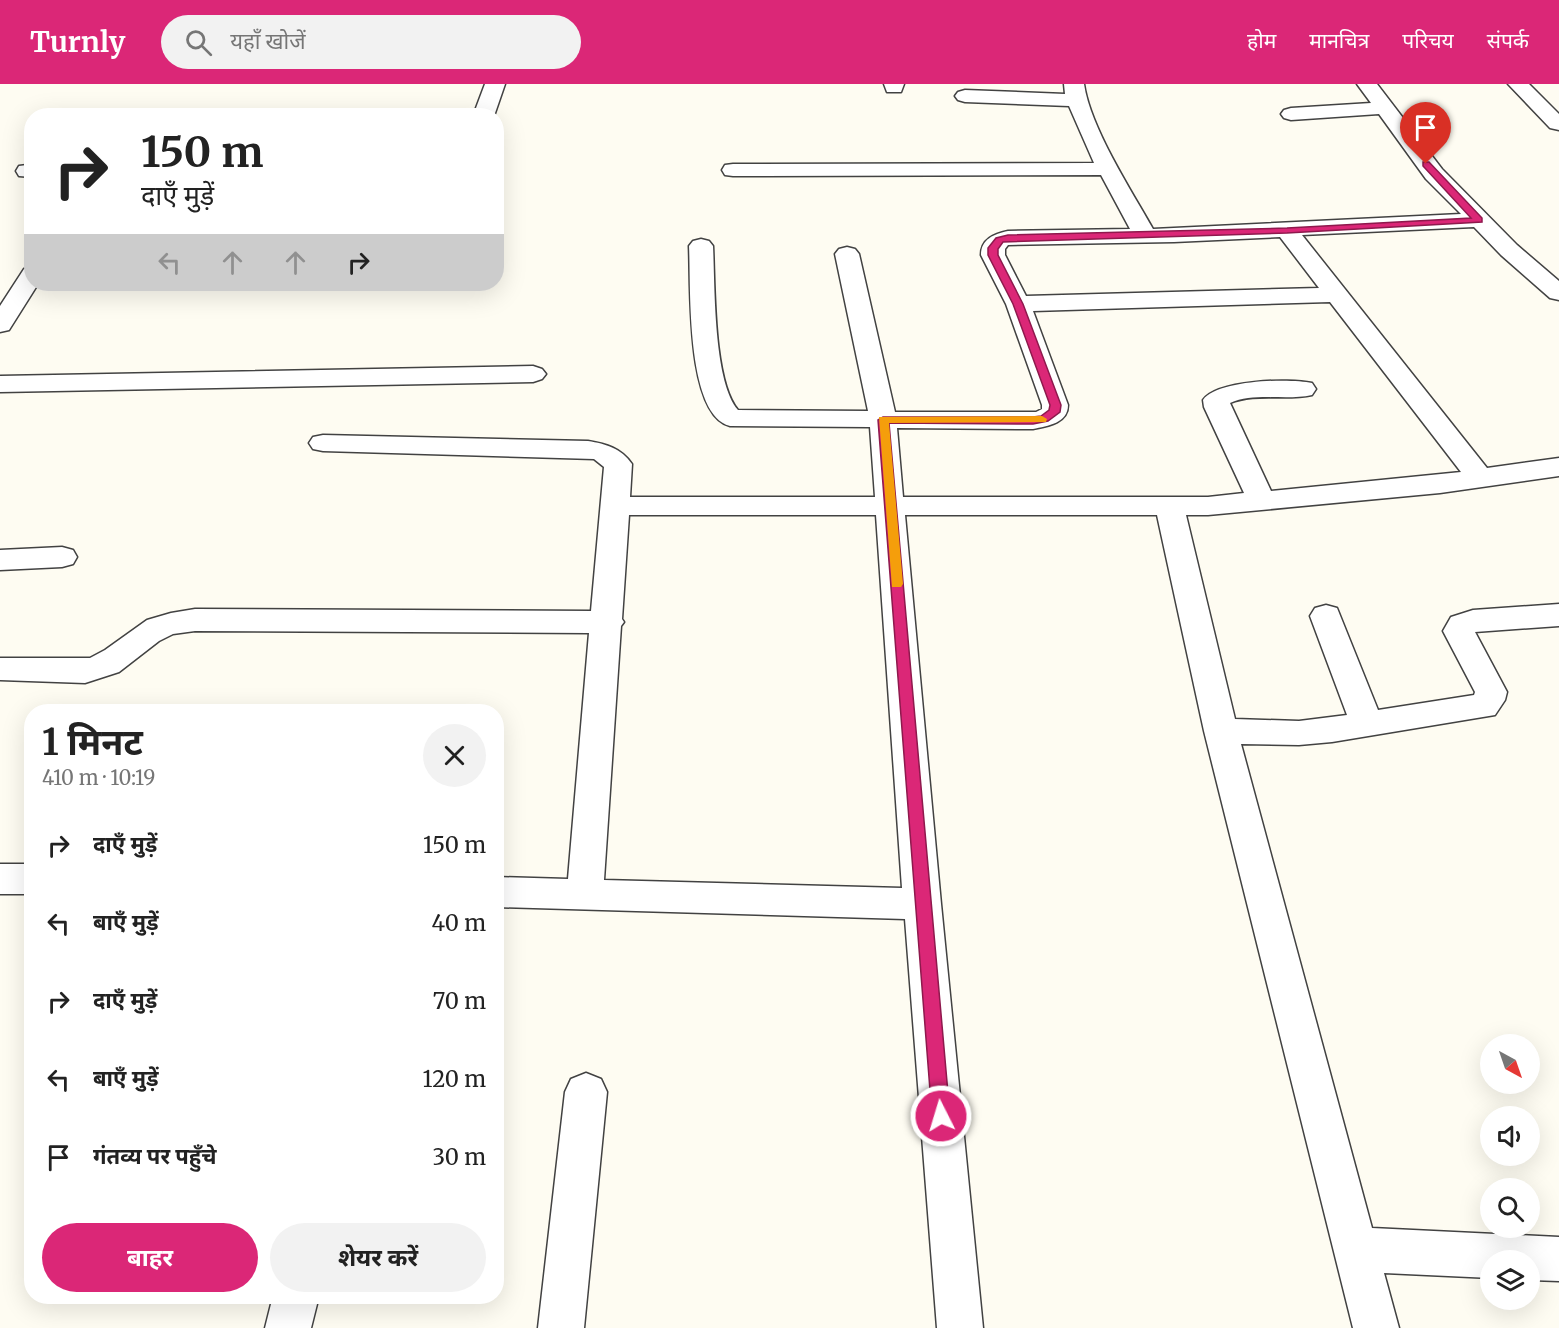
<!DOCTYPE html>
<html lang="hi">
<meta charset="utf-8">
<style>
:root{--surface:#fff;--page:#f2f2f2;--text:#222;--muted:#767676;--accent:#db2777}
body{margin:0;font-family:Merriweather,"Noto Sans Devanagari",serif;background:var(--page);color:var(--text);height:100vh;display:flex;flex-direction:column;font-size:22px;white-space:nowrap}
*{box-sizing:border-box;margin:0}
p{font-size:20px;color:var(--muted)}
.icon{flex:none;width:33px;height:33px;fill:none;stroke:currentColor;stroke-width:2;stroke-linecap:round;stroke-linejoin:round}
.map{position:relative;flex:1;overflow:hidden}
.sheet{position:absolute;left:24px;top:620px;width:480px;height:600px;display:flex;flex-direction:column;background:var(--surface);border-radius:24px;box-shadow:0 6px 24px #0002}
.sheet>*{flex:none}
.guide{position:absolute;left:24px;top:24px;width:480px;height:183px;border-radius:24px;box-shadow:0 6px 24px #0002;background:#fff;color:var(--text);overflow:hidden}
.needle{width:39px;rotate:140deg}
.tools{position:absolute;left:1480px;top:950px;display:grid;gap:12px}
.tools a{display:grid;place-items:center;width:60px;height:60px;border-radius:50%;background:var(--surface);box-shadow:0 6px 24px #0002;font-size:30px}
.pin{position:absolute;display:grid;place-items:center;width:51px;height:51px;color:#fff;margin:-62px -26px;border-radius:50% 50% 50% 0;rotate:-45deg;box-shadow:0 0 6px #0007}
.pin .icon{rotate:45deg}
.me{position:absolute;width:66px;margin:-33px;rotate:355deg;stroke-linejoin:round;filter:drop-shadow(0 0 4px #0008)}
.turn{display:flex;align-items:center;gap:21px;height:126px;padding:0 18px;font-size:27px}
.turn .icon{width:78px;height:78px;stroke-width:2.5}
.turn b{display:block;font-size:42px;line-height:51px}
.lanes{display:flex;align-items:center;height:57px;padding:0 18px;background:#0003;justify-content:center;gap:30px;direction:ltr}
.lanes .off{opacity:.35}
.round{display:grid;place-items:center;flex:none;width:63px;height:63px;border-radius:32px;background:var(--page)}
.summary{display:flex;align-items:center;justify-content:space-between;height:102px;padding:0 18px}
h1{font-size:36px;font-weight:700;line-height:45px}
.button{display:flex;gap:12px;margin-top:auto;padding:12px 18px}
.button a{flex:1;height:69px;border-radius:36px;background:var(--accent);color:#fff;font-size:24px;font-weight:700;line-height:69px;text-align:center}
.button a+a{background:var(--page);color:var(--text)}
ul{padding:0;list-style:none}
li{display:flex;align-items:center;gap:18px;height:78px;padding:0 18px}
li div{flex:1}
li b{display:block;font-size:22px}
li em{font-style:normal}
header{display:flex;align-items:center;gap:36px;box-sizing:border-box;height:84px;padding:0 30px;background:var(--accent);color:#fff}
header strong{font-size:28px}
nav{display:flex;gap:33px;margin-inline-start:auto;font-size:21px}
.search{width:420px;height:54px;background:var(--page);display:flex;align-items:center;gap:15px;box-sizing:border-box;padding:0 21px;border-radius:33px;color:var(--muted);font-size:22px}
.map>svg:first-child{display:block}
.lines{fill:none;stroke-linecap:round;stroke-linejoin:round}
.street-casing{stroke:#424242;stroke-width:3}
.street{fill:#fff;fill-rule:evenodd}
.route{fill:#db2777;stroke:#8e194d;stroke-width:1.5}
.slow{fill:#f59e0b}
</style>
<header>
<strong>Turnly</strong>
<div class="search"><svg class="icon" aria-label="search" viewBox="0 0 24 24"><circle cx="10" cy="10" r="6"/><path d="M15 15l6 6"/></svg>यहाँ खोजें</div>
<nav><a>होम</a><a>मानचित्र</a><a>परिचय</a><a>संपर्क</a></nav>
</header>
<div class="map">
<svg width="1559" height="1244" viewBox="0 0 1559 1244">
<rect width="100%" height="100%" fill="#fefcf2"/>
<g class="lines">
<g class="street-casing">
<path id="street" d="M 485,0 L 505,0 L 494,32 L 473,32 Z
M 884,0 L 904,0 L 901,8 L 887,8 Z
M 1064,0 L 1084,0 C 1090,43 1131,106 1153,145 L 1461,130 L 1426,95 L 1379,30 L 1291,36 L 1284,34 L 1281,30 L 1284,26 L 1291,24 L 1371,19 L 1357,0 L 1377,0 L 1442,85 L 1517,161 L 1559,197 L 1559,216 L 1550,214 L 1501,171 L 1474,143 L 1302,151 L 1487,384 L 1559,374 L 1559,392 L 1440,409 L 1208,431 L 1186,431 L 1235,635 L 1299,637 L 1347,631 L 1310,532 L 1315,524 L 1326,521 L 1337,524 L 1378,626 L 1474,611 L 1475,608 L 1443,547 L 1451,533 L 1473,526 L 1559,520 L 1559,542 L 1475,548 L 1507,608 L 1505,616 L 1495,631 L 1332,658 L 1299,661 L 1241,660 L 1372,1144 L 1559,1153 L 1559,1197 L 1530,1196 L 1530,1176 L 1491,1176 L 1491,1194 L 1384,1189 L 1399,1244 L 1353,1244 L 1204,647 L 1157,431 L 905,431 L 941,820 L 983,1244 L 937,1244 L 905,835 L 496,823 L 496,793 L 568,795 L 589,549 L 195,547 L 173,550 L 159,557 L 119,588 L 85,599 L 0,596 L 0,574 L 90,574 L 105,566 L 147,536 L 171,529 L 195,525 L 591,527 L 604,383 L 594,375 L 323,367 L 313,365 L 309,359 L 313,353 L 323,351 L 588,357 C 606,360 621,364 632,380 L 630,413 L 875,413 L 870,343 L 730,342 C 685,331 691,200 689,162 L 693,157 L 701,155 L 709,157 L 713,162 C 715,201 713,297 738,326 L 868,327 L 835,170 L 839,165 L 847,163 L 855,165 L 859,170 L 895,328 L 1036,328 L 1042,325 L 1042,321 L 1006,220 L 981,171 C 981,155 994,150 1008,147 L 1130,145 L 1101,91 L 733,92 L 725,91 L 722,86 L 725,81 L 733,80 L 1094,79 L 1069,22 L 965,18 L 958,16 L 955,12 L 958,8 L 965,6 L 1065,10 ZM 1280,153 L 1319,204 L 1026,212 L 1005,171 L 1005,165 L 1008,161 L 1174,158 ZM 1330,218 L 1461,388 L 1271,407 L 1230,319 C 1255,308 1286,317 1312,311 L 1316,305 L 1312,299 C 1289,294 1217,296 1203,316 L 1204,323 L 1244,409 L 1208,413 L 903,413 L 897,344 L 1033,345 C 1048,342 1068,339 1068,321 L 1033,227 ZM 629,431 L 876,431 L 902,804 L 604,796 L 621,542 L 624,538 L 622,535 Z
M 1508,0 L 1529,0 L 1559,30 L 1559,46 L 1550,44 Z
M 27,81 L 32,81 L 32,93 L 19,92 L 16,87 L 19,82 Z
M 32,183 L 32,200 L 38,200 L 9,246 L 0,248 L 0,222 L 24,185 Z
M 533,282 L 542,285 L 546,290 L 542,295 L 533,298 L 0,308 L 0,292 Z
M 62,463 L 73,466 L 77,473 L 73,480 L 62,483 L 0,486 L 0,466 Z
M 0,780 L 32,780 L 32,810 L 0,810 Z
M 586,989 L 601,995 L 607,1008 L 584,1244 L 538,1244 L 565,1008 L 571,995 Z
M 273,1212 L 319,1212 L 311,1244 L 265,1244 Z"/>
</g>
<use href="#street" class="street"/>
</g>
<path class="route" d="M 1423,78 L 1429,78 L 1482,134 L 1482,138 L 1287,149 L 1003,158 L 998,165 L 998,171 L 1023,220 L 1061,321 L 1060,328 L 1048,337 L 1033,340 L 889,339 L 950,1032 L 947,1038 L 941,1040 L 935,1038 L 932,1032 L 878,336 L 883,333 L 1033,333 L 1041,332 L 1049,326 L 1050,321 L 1013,220 L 988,171 L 988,164 L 996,154 L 1008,151 L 1287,144 L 1471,134 L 1423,82 Z"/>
<path class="slow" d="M 1042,332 L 1047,335 L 1046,338 L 889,339 L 903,500 L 901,503 L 892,503 L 879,333 Z"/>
</svg>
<div class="tools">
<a><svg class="needle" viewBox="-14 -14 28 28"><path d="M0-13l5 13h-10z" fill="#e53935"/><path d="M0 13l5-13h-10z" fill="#767676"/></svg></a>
<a><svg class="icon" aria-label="sound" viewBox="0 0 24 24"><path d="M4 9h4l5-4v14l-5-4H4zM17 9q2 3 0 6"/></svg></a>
<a><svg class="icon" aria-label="search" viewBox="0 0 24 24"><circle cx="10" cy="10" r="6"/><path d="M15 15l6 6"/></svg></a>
<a><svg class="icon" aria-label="layers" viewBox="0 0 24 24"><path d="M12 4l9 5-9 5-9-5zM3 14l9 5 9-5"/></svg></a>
</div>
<div class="pin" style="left:1426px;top:80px;background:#d93025"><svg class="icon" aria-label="arrive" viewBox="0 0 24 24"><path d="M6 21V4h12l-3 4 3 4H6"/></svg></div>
<svg class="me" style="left:941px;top:1032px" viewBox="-20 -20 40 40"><circle r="17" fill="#db2777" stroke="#fff" stroke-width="3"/><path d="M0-11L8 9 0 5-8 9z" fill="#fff"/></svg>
<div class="guide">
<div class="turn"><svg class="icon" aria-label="right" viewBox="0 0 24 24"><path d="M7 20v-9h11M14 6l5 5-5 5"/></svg><div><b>150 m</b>दाएँ मुड़ें</div></div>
<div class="lanes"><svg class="icon off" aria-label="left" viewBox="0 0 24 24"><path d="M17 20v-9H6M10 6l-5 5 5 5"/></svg><svg class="icon off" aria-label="ahead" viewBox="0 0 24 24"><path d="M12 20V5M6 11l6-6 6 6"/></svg><svg class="icon off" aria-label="ahead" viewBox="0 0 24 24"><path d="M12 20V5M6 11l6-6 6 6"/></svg><svg class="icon" aria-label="right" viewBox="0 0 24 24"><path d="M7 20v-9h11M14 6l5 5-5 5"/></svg></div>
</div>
<section class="sheet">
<div class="summary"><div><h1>1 मिनट</h1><p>410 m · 10:19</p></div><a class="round"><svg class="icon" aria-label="close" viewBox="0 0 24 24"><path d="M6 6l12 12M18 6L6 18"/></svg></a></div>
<ul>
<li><svg class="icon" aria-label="right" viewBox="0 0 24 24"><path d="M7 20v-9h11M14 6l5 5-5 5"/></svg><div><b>दाएँ मुड़ें</b></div><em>150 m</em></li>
<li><svg class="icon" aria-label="left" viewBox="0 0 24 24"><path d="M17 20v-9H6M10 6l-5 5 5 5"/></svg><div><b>बाएँ मुड़ें</b></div><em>40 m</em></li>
<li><svg class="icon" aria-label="right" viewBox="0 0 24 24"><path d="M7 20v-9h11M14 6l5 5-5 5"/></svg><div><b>दाएँ मुड़ें</b></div><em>70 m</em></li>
<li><svg class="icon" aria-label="left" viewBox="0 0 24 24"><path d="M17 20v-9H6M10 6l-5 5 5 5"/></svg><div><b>बाएँ मुड़ें</b></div><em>120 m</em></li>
<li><svg class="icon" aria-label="arrive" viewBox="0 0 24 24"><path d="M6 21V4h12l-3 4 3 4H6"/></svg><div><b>गंतव्य पर पहुँचे</b></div><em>30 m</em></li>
</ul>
<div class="button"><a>बाहर</a><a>शेयर करें</a></div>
</section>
</div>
